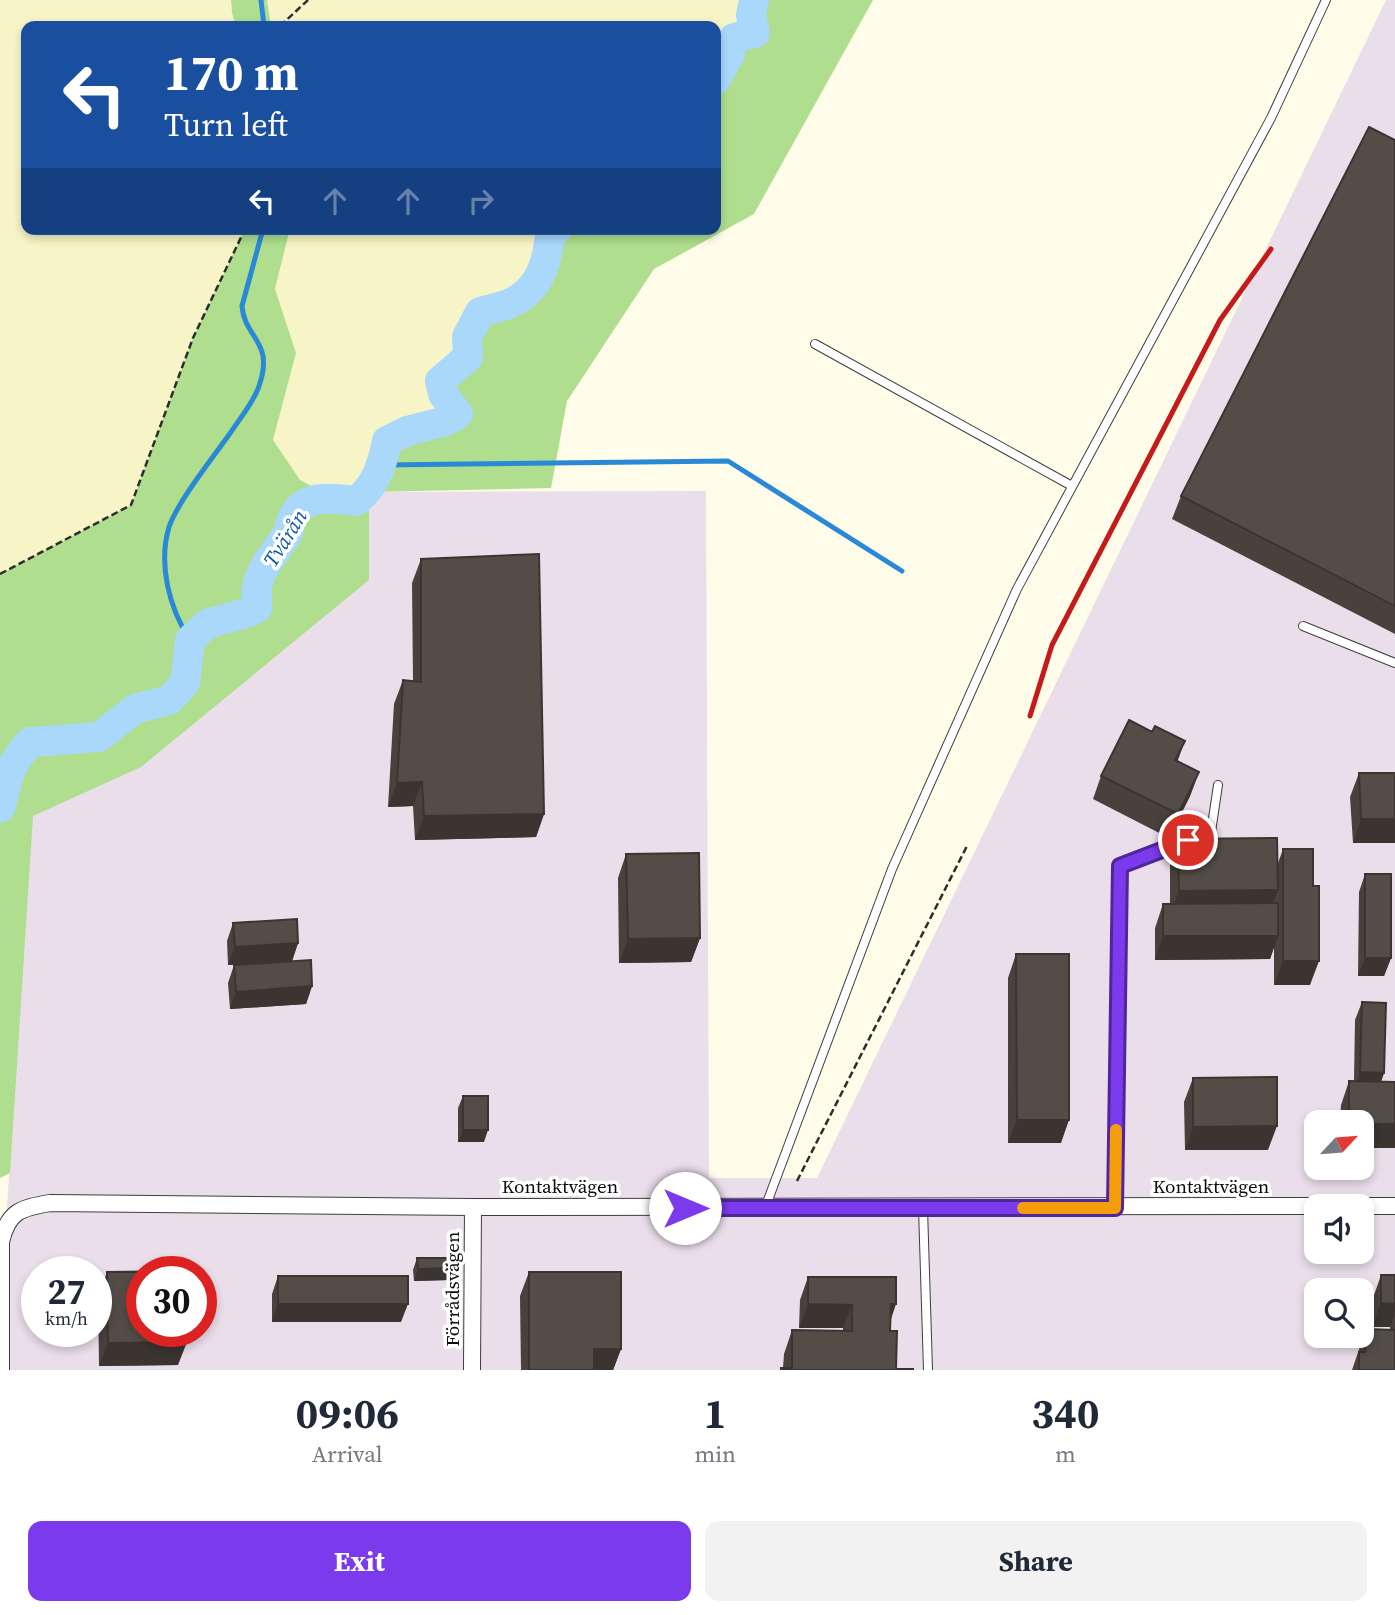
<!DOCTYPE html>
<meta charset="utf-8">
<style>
:root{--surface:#fff;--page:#f2f2f3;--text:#1f2937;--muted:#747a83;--accent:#7c3aed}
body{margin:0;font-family:"Source Serif 4",serif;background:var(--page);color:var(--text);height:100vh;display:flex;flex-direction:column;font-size:26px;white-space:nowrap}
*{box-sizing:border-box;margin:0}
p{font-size:23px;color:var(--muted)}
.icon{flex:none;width:38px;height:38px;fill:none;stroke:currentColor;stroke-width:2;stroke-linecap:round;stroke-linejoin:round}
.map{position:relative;height:1370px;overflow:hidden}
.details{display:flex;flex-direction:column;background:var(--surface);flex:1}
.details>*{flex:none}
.guide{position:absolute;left:21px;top:21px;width:700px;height:214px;border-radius:14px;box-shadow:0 4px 10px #0003;background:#1a4fa0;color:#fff;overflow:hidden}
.needle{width:46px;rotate:64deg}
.tools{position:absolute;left:1304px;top:1110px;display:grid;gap:14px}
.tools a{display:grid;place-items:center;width:70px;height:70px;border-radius:14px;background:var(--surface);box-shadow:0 4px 10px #0003;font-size:35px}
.speed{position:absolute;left:21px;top:1256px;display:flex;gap:14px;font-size:35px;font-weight:700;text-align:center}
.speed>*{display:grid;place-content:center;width:91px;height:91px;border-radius:50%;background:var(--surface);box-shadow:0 4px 10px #0003;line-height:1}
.speed small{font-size:18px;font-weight:400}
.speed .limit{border:10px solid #d22;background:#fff;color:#111}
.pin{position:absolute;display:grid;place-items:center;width:60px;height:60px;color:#fff;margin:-30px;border:4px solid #fff;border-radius:50%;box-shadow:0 2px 7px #0007}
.me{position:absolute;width:77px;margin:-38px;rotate:90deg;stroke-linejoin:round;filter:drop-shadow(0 0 5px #0008)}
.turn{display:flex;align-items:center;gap:24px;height:147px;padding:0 28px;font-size:32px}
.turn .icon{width:91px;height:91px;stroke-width:2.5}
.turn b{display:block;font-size:49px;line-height:60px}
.lanes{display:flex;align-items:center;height:66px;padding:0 28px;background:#0003;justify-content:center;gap:35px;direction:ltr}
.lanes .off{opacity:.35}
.eta{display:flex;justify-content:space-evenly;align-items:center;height:119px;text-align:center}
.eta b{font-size:42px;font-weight:700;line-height:49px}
.action{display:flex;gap:14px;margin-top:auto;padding:14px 28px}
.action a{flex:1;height:80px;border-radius:14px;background:var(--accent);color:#fff;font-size:28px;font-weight:700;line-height:80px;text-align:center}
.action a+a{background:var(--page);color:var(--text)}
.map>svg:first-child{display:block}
.industrial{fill:#eadeeb;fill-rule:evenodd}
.farmland{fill:#f7f5c7}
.forest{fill:#aede8e}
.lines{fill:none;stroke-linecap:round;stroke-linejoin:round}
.stream{stroke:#2a89d7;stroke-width:5}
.river{stroke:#a9d8fb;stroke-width:30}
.service-casing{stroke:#3e3e3e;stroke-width:10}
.minor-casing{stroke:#3e3e3e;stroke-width:18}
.path{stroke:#2d2d2d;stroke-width:2.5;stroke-dasharray:7 3.5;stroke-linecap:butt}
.service{stroke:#fff;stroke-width:8}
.minor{stroke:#fff;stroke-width:16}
.rail{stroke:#c41a19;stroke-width:5}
.wall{fill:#48413c}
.shaded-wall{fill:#3b3531}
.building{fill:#544c46;stroke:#3b3531;stroke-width:2}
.route-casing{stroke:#51269a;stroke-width:18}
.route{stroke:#7c3aed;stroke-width:12}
.slow{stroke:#f59e0b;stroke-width:12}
.labels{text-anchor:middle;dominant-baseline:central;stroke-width:7;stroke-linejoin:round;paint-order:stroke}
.street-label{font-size:19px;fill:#0b0b0b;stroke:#fff}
.water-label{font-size:21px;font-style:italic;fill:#0c5aa5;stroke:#fff}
</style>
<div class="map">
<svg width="1395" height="1370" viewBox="0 0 1395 1370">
<rect width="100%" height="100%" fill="#fffce9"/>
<path class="industrial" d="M 1386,0 L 1395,0 L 1395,1370 L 6,1370 L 5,1238 L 32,815 L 369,492 L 706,491 L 709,1178 L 817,1178 ZM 1316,1122 L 1362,1122 L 1362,1167 L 1316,1167 ZM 1316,1206 L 1362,1206 L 1362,1251 L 1316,1251 ZM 37,1272 L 96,1272 L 96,1332 L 37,1332 ZM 142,1272 L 201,1272 L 201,1332 L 142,1332 ZM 1316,1290 L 1362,1290 L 1362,1335 L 1316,1335 Z"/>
<path class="farmland" d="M 0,0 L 231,0 L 232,13 L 236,26 L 26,26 L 26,229 L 245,229 L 193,338 L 131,505 L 0,574 Z
M 267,0 L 754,0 L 751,15 L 755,33 L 734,38 L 730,54 L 716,79 L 716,26 L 271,26 Z
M 290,229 L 557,229 L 550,235 L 548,253 L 539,280 L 513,302 L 480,312 L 467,337 L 468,357 L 443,394 L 458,414 L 446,421 L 407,431 L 388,441 L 382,465 L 369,492 L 356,501 L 334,498 L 300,480 L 273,440 L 296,354 L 275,289 Z"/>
<path class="forest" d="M 231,0 L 267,0 L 271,26 L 236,26 L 232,13 Z
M 754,0 L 873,0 L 754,214 L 654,269 L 567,401 L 551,488 L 369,492 L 369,580 L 141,767 L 33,816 L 10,1173 L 0,1178 L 0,574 L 131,505 L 193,338 L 245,229 L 290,229 L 275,289 L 296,353 L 273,440 L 300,480 L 334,498 L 355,501 C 376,487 382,465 387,441 L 407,431 L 446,421 L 457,414 L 443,394 L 440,381 L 468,357 L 467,337 L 480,312 C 490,309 503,307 513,302 C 540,288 547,263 550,235 L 557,229 L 716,229 L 716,79 L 730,54 L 734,38 L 755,33 L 751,15 Z"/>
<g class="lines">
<path class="stream" d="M 261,0 L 264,26
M 382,465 L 728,461 L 902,571
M 190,640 C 169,608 158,564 169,527 C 178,501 214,456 231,432 C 240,418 254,402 259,386 C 275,341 244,338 242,306 L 263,229"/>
<path class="river" d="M 716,79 L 730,54 L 734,38 L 755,33 L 751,15 L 754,0
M 0,808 C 10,776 6,769 30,742 L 99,737 L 135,709 L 169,700 L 185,683 L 190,640 L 207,624 L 246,613 L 257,608 C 259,600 255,594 257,586 C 261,569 274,553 284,539 C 290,532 289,526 292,519 C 303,493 333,498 356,501 C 376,486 382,465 387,441 L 407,431 L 446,421 L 458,414 L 443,394 L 440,381 L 468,357 L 467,337 L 480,312 C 490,309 503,307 513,302 C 540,288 547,263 550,235 L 557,229"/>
<g class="service-casing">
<path id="service" d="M 815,344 L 1072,486
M 1303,626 L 1395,663
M 765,1208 L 892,869 L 1017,589 L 1271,118 L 1326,0
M 923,1208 L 928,1370
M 1115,1208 L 1120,866 L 1211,832 L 1218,785"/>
</g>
<g class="minor-casing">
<path id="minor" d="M 1362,1206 L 1395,1206
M 1,1370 L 1,1242 C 8,1211 21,1208 50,1203 L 473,1207 L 1316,1206
M 472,1370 L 473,1207"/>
</g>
<path class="path" d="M 280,26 L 308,0
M 0,574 L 131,505 L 193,338 L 245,229
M 797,1181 L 967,846"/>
<use href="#service" class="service"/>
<use href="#minor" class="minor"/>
<path class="rail" d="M 1030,716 L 1052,645 L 1220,320 L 1271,249"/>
</g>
<path class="wall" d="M 1395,140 L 1395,634 L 1172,519 L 1181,496 Z
M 421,559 L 544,814 L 536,837 L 415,840 L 413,806 L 388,807 L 394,704 L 403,680 L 413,681 L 412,583 Z
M 1177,761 L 1199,772 L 1190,796 L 1169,838 L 1093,799 L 1101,776 Z
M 1359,773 L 1395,773 L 1395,843 L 1353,843 L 1350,797 Z
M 1178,839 L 1277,866 L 1283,849 L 1310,985 L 1274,985 L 1274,947 L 1270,959 L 1155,960 L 1155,928 L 1163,904 L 1170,904 L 1170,863 Z
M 626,854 L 700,938 L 691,962 L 619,963 L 618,878 Z
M 1365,874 L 1391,958 L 1384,976 L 1358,976 L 1359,892 Z
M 233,923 L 298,943 L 292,961 L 312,986 L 306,1004 L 230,1009 L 228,983 L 234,965 L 272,962 L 228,965 L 227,941 Z
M 1016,954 L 1061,1143 L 1008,1143 L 1008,978 Z
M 1362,1002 L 1384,1073 L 1381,1081 L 1395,1148 L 1362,1148 L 1362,1122 L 1340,1122 L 1341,1105 L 1349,1081 L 1354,1081 L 1355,1020 Z
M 1193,1078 L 1268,1150 L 1185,1150 L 1184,1102 Z
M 463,1096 L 484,1142 L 458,1142 L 458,1108 Z
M 417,1258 L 449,1280 L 414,1281 L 413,1270 Z
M 107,1272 L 178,1365 L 99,1366 L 98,1296 Z
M 529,1272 L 621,1349 L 613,1370 L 521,1370 L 520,1296 Z
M 1381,1275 L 1395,1275 L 1395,1370 L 1352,1370 L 1366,1329 L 1390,1329 L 1390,1327 L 1372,1327 L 1373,1298 Z
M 278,1276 L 401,1322 L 272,1322 L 272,1294 Z
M 808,1277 L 890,1321 L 890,1331 L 896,1369 L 913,1370 L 780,1370 L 781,1368 L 783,1368 L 784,1354 L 792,1330 L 843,1331 L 843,1328 L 799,1328 L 800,1300 Z"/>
<path class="shaded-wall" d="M 1185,741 L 1176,765 L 1175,760 Z
M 1199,772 L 1190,796 L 1169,838 L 1178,814 Z
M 422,782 L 413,806 L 388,807 L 397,783 Z
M 544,814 L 536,837 L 415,840 L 424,816 Z
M 1361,819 L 1395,819 L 1395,843 L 1353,843 Z
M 1278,890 L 1269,913 L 1170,915 L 1179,891 Z
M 1163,936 L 1278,936 L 1270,959 L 1155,960 Z
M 700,938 L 691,962 L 619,963 L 628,939 Z
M 298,943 L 292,961 L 228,965 L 235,947 Z
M 1365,958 L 1391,958 L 1384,976 L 1358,976 Z
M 1283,961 L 1319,961 L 1310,985 L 1274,985 Z
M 312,986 L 306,1004 L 230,1009 L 236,992 Z
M 1360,1072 L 1384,1073 L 1378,1091 L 1354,1090 Z
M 1017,1120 L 1069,1120 L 1061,1143 L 1008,1143 Z
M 1362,1124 L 1395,1124 L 1395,1148 L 1362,1148 Z
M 1277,1126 L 1268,1150 L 1185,1150 L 1193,1127 Z
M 463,1130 L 488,1130 L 484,1142 L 458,1142 Z
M 454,1268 L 449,1280 L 414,1281 L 418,1269 Z
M 1381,1303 L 1395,1304 L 1395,1314 L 1390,1327 L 1372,1327 Z
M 278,1304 L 408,1304 L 401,1322 L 272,1322 Z
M 808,1304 L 852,1305 L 843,1328 L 799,1328 Z
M 891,1304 L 896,1304 L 888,1328 Z
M 187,1342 L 178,1365 L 99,1366 L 108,1343 Z
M 594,1349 L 621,1349 L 613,1370 L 587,1370 Z"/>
<path class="building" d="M 1369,127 L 1395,140 L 1395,606 L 1181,496 Z
M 539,554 L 544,814 L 424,816 L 422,782 L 397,783 L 403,680 L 421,682 L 421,559 Z
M 1129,720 L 1152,732 L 1155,726 L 1185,741 L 1175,760 L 1199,772 L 1178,814 L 1101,776 Z
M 1359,773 L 1395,773 L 1395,819 L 1361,819 Z
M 1277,838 L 1278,890 L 1179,891 L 1178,839 Z
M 1283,849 L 1313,849 L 1313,886 L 1319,886 L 1319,961 L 1283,961 Z
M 699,853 L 700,938 L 628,939 L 626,854 Z
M 1365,874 L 1391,874 L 1391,958 L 1365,958 Z
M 1278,903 L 1278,936 L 1163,936 L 1163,904 Z
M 297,919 L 298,943 L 235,947 L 233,923 Z
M 1016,954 L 1069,954 L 1069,1120 L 1017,1120 Z
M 311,960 L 312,986 L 236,992 L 234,965 Z
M 1362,1002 L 1386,1003 L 1384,1073 L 1360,1072 Z
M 1277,1077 L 1277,1126 L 1193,1127 L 1193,1078 Z
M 1349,1081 L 1395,1082 L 1395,1124 L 1362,1124 L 1362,1122 L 1349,1122 Z
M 463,1096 L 488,1096 L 488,1130 L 463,1130 Z
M 417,1258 L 454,1258 L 454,1268 L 418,1269 Z
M 186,1271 L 186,1272 L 142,1272 L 142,1332 L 187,1332 L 187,1342 L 108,1343 L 107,1272 Z
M 529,1272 L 621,1272 L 621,1349 L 594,1349 L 594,1370 L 529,1370 Z
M 1381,1275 L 1395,1275 L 1395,1304 L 1381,1303 Z
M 278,1276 L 408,1276 L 408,1304 L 278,1304 Z
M 808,1277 L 896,1277 L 896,1304 L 891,1304 L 890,1331 L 897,1331 L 896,1369 L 913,1369 L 913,1370 L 781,1370 L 781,1368 L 792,1368 L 792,1330 L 852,1331 L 852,1305 L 808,1304 Z
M 1366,1329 L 1395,1330 L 1395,1370 L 1359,1370 L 1359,1352 L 1365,1352 Z"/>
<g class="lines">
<g class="route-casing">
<path id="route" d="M 685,1208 L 1115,1208 L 1120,866 L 1188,840"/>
</g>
<use href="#route" class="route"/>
<path class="slow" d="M 1023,1208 L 1115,1208 L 1116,1130"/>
</g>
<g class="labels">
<g class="street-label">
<text x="560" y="1186">Kontaktvägen</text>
<text x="1211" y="1186">Kontaktvägen</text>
<text transform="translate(452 1289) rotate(-90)">Förrådsvägen</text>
</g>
<g class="water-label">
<text transform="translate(285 538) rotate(-58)">Tvärån</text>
</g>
</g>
</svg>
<div class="tools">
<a><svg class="needle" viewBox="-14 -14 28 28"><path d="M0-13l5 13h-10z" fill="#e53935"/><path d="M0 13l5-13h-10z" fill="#747a83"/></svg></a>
<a><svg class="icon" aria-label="sound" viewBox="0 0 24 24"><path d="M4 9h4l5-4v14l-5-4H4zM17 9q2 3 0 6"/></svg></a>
<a><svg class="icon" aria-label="search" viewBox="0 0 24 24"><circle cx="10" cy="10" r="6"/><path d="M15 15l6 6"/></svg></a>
</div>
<div class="speed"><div>27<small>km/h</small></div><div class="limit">30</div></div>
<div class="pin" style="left:1188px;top:840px;background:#d93025"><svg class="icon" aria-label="arrive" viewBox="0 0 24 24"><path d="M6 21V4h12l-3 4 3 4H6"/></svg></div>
<svg class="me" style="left:685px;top:1208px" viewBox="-20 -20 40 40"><circle r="19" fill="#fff"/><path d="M0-13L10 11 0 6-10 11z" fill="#7c3aed"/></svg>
<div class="guide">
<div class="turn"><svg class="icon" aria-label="left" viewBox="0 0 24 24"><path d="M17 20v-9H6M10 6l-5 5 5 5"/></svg><div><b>170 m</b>Turn left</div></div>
<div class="lanes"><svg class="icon" aria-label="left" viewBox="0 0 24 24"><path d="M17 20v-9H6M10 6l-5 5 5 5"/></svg><svg class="icon off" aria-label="ahead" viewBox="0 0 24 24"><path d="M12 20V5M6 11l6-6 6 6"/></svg><svg class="icon off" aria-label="ahead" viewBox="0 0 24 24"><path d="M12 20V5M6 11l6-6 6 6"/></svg><svg class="icon off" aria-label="right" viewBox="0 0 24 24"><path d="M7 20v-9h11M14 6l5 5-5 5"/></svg></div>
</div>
</div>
<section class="details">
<div class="eta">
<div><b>09:06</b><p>Arrival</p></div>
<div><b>1</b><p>min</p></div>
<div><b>340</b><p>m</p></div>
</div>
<div class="action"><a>Exit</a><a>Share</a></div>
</section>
